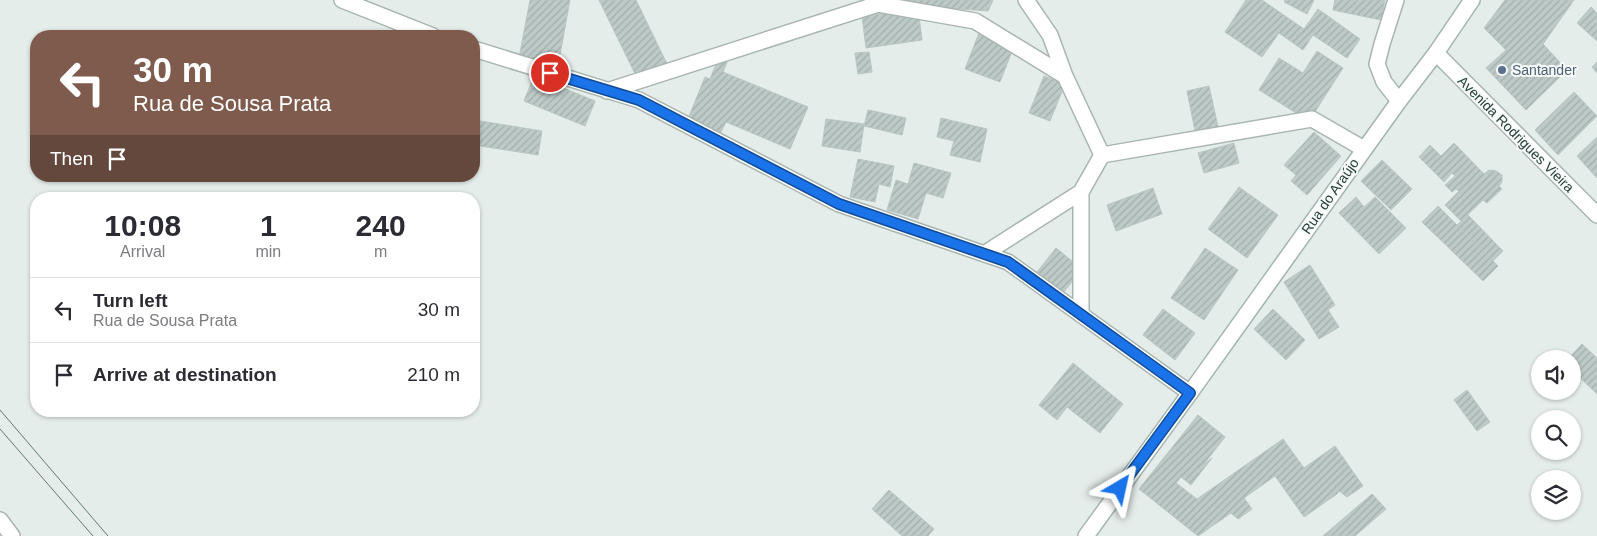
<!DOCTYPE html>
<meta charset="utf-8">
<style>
:root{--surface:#fff;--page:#f7f7f7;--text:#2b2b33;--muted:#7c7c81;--line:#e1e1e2}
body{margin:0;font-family:Arial,sans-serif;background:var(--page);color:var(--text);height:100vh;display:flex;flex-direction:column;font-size:19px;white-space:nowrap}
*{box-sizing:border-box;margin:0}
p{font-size:16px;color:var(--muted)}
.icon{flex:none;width:28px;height:28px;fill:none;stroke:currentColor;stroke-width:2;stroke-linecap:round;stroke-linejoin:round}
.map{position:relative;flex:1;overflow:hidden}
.panel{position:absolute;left:30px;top:192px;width:450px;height:225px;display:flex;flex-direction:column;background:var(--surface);border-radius:20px;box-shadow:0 1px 4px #0004}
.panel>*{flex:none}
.top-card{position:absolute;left:30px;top:30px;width:450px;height:152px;border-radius:20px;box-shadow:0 1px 4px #0004;background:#7e5b4d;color:#fff;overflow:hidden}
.tools{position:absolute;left:1531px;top:350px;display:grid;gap:10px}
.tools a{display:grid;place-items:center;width:50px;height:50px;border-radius:50%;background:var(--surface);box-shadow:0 1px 4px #0004;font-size:25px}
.pin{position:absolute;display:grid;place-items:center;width:42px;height:42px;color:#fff;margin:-21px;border:2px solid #fff;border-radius:50%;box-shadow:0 1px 5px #0007}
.me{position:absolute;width:55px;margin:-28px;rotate:36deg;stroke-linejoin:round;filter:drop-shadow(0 0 4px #0008)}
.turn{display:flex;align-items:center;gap:18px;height:105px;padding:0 20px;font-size:22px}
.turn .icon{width:65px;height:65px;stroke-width:2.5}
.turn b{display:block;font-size:35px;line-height:42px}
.then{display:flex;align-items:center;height:48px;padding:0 20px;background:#0003;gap:10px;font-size:19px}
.eta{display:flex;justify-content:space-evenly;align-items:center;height:85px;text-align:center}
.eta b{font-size:30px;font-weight:600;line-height:35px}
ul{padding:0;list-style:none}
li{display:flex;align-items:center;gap:15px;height:65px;padding:0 20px;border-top:1px solid var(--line)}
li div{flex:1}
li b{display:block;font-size:19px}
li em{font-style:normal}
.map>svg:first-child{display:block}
.building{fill:url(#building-hatch);stroke:#b8c6c2}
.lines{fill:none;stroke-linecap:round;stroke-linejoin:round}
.minor-casing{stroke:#a8b5b1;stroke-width:18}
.secondary-casing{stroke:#a2b5b0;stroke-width:18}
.minor{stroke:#fff;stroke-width:15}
.secondary{stroke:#fff;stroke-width:15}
.tram{stroke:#617874;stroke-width:1}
.route-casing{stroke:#114b97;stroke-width:12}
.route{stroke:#1a73e8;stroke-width:9}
.service-dot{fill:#5c6f8a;stroke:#f6faf8;stroke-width:2}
.labels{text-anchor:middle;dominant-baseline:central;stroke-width:4;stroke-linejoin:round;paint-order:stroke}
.service-label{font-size:14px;fill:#4e5e75;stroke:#f6faf8;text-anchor:start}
.street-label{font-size:14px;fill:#263d39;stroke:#f6faf8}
</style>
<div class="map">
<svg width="1597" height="536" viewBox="0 0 1597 536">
<defs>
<pattern id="building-hatch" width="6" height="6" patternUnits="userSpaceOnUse" patternTransform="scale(1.25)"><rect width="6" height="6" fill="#becac7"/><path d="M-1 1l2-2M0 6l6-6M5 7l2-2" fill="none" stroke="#a3aeac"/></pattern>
</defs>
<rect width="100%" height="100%" fill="#e5edea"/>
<path class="building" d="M 530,0 L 570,0 L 558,66 L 519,58 Z
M 599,0 L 636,0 L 669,68 L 639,82 Z
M 878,0 L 993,0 L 988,11 L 877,3 Z
M 1246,0 L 1262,0 L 1304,29 L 1318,9 L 1360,39 L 1347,58 L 1313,35 L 1303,50 L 1279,33 L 1262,57 L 1225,32 Z
M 1285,0 L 1314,0 L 1307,14 L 1284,2 Z
M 1335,0 L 1385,0 L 1381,20 L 1333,10 Z
M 1505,0 L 1574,0 L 1543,44 L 1567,70 L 1526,110 L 1486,68 L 1506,50 L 1484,28 Z
M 1591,7 L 1597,13 L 1597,41 L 1577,23 Z
M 918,9 L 922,40 L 866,48 L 862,16 Z
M 979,33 L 1014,46 L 1000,82 L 965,69 Z
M 1317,51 L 1343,68 L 1309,121 L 1259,90 L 1279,58 L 1303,73 Z
M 869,52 L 872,72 L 858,74 L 855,53 Z
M 718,59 L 727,62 L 723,72 L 808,107 L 790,149 L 726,122 L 721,132 L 688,119 L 705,77 L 710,79 Z
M 1597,62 L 1597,73 L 1592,67 Z
M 534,76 L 595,101 L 585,126 L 524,101 Z
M 1044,76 L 1065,84 L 1050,121 L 1029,113 Z
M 1209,86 L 1220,136 L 1197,141 L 1187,91 Z
M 1574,92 L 1597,116 L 1558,155 L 1535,130 Z
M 868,110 L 906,118 L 902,135 L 864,126 Z
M 941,118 L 987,129 L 980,162 L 950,155 L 954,141 L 937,137 Z
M 826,119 L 864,124 L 860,152 L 822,146 Z
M 474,120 L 542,131 L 538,155 L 474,145 Z
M 1314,132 L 1341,156 L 1307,195 L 1291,181 L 1296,175 L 1284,165 Z
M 1597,137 L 1597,178 L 1577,156 Z
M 1234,143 L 1239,163 L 1204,173 L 1198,153 Z
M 1454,143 L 1484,174 L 1489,170 L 1496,171 L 1502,175 L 1502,182 L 1499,186 L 1502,189 L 1487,203 L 1483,200 L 1461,221 L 1445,205 L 1459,191 L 1456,189 L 1452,192 L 1445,185 L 1455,176 L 1452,173 L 1444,182 L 1419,157 L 1430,145 L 1441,156 Z
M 858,159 L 894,166 L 890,187 L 879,184 L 875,202 L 850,197 Z
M 1382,160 L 1412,189 L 1391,210 L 1361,181 Z
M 914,163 L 951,173 L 943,198 L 926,193 L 918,219 L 887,210 L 896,180 L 908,184 Z
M 1239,187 L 1278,215 L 1247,258 L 1208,229 Z
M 1153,188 L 1162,214 L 1116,231 L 1107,205 Z
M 1356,197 L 1364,207 L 1375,197 L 1406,228 L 1379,254 L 1339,213 Z
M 1438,206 L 1498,266 L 1483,281 L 1422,222 Z
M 1468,215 L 1503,251 L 1493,261 L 1457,225 Z
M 1056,248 L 1082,269 L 1063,293 L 1037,272 Z
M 1205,248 L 1238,270 L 1204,320 L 1171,298 Z
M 1310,265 L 1335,305 L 1328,310 L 1339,327 L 1319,339 L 1284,282 Z
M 1163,309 L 1195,333 L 1175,360 L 1143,335 Z
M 1273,309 L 1305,340 L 1286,360 L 1254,329 Z
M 1582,344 L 1597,358 L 1597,394 L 1572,370 L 1572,359 L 1568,359 Z
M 1073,363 L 1123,404 L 1100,433 L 1067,407 L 1057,420 L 1039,405 Z
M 1467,390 L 1490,422 L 1477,431 L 1454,400 Z
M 1198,415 L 1225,437 L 1204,464 L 1212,458 L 1191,485 L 1181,477 L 1176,483 L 1197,499 L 1283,439 L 1304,468 L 1335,446 L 1363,486 L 1347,497 L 1339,491 L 1337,494 L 1304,517 L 1275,476 L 1244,498 L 1252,509 L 1238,519 L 1231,513 L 1198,536 L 1139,489 Z
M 889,490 L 934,529 L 928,536 L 902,536 L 872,509 Z
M 1372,494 L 1386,509 L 1355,536 L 1323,536 Z"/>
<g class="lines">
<g class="minor-casing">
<path id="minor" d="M 342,0 L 433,36
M 1026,0 L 1050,35 L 1065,76
M 1396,0 L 1382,44 L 1377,64 L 1384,82 L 1399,101
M 474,49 L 639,100 L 839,204 L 1008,262 L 1190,393
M 1436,53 L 1597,215
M 607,91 L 878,4 L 975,21 L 1065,76 L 1102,155 L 1312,119 L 1364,149
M 1081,192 L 1081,315
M 984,254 L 1081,192 L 1102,155
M 0,520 L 12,536"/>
</g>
<g class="secondary-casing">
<path id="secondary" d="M 1086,536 L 1190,393 L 1399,101 L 1436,53 L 1472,0"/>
</g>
<use href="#minor" class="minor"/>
<use href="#secondary" class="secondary"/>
<path class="tram" d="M 0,410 L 108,536
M 0,429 L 93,536"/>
</g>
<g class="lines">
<g class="route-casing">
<path id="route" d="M 550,73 L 639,100 L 839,204 L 1008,262 L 1190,393 L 1120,488"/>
</g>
<use href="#route" class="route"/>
</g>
<circle class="service-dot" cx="1502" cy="70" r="5"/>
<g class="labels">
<g class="service-label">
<text x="1512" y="70">Santander</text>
</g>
<g class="street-label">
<text transform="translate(1516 134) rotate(45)">Avenida Rodrigues Vieira</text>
<text transform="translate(1330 196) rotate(-55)">Rua do Araújo</text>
</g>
</g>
</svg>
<div class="tools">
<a><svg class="icon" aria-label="sound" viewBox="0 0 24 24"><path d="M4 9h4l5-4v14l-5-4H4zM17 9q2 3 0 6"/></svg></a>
<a><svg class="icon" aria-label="search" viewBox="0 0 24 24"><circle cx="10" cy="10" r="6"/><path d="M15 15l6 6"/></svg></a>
<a><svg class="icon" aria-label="layers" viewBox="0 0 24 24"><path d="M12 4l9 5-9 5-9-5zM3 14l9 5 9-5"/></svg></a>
</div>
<div class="pin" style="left:550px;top:73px;background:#d93025"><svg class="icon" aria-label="arrive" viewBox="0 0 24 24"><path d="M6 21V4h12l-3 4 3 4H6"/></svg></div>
<svg class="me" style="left:1120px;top:488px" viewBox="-20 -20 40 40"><path d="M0-17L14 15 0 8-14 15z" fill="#1a73e8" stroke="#fff" stroke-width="4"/></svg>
<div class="top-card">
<div class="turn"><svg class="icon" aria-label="left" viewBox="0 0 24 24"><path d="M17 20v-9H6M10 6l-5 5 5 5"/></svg><div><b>30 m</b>Rua de Sousa Prata</div></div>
<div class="then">Then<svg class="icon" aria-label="arrive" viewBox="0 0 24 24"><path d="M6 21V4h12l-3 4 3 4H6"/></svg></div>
</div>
<section class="panel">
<div class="eta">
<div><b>10:08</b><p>Arrival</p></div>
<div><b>1</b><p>min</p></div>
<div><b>240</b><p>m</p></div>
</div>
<ul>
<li><svg class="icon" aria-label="left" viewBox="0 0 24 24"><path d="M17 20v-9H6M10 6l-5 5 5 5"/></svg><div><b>Turn left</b><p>Rua de Sousa Prata</p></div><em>30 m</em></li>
<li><svg class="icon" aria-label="arrive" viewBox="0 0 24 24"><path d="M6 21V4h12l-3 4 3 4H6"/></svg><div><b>Arrive at destination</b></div><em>210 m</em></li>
</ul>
</section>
</div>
